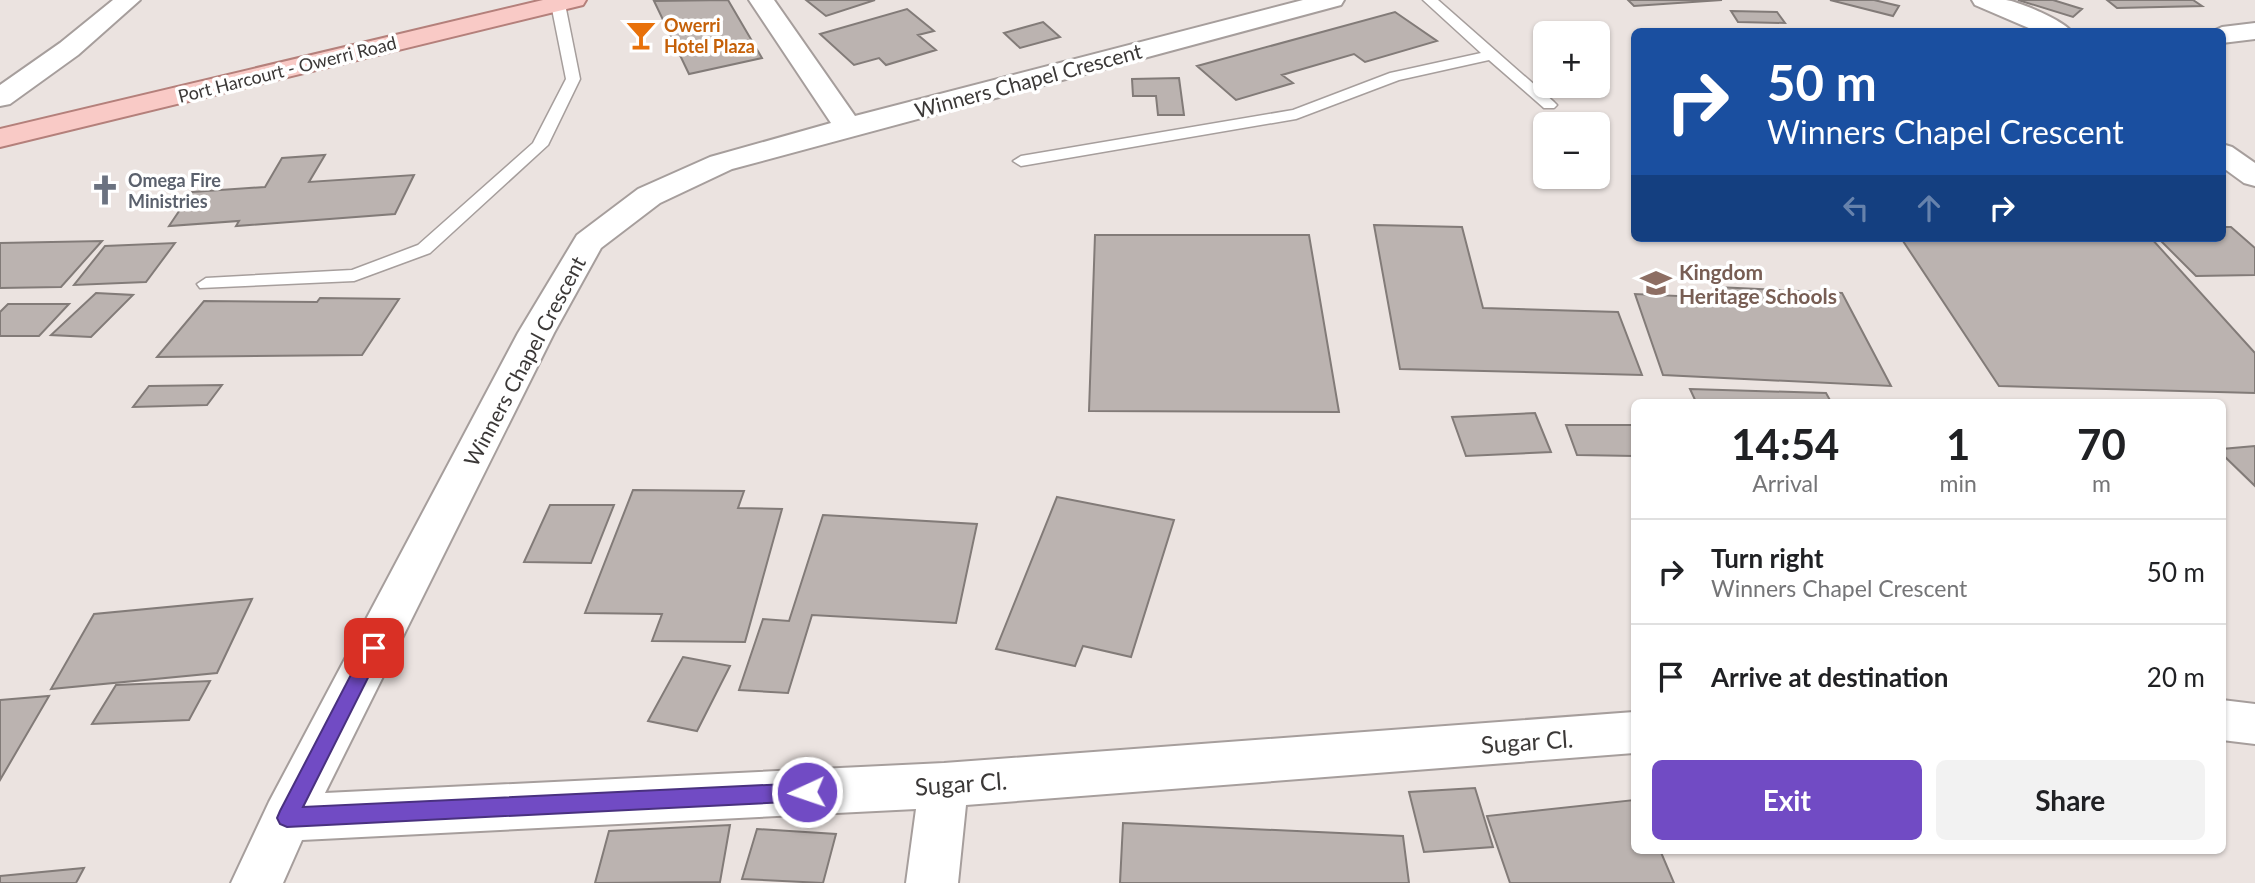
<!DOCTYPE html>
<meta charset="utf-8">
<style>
:root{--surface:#fff;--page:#f2f2f2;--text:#202124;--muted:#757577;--line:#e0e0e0;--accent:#714bc4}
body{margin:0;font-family:Lato,sans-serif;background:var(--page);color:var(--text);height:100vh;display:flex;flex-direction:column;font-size:26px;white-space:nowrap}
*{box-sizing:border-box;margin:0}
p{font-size:23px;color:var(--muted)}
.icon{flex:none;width:38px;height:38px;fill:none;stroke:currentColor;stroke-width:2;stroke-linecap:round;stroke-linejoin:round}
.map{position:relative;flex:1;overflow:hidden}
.panel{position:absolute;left:1631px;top:399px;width:595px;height:455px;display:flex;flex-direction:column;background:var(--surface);border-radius:10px;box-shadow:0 2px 5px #0004}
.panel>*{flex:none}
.banner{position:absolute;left:1631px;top:28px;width:595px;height:214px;border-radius:10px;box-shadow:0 2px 5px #0004;background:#1a4fa0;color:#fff;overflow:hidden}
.controls{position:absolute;left:1533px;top:21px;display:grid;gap:14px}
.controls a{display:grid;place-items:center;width:77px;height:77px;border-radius:10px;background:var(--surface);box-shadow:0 2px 5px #0004;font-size:35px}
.pin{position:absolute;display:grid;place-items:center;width:60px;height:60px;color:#fff;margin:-30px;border-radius:14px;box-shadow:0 4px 10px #0006}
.me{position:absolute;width:77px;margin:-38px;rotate:267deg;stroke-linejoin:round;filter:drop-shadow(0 0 5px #0008)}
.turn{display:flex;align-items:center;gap:24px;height:147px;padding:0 21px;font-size:32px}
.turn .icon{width:91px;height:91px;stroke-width:2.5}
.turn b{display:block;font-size:49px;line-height:60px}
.lanes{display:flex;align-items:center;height:66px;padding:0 21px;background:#0003;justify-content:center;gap:35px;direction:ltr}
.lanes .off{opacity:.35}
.eta{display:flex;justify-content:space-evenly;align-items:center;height:119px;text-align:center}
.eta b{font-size:42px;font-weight:700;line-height:49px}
.action{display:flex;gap:14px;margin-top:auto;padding:14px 21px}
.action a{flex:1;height:80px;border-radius:10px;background:var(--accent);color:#fff;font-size:28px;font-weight:700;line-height:80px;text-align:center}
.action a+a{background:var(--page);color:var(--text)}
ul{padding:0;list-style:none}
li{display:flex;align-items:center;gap:21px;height:105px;padding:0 21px;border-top:2px solid var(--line)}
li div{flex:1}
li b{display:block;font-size:26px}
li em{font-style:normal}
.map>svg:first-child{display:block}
.building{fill:#bbb3b0;stroke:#827b78;stroke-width:2}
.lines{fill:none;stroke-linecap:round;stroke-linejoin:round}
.lane-casing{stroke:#a69e9c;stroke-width:3}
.street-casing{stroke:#a69e9c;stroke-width:4}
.primary-casing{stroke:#b4807b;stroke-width:4}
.lane{fill:#fff;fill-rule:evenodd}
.street{fill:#fff;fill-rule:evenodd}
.primary{fill:#f9cac6;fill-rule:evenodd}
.route{fill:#714bc4;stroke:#49317f;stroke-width:2}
.labels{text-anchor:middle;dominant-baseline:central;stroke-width:7;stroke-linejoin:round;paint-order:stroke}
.far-food-label{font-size:18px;font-weight:bold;fill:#c56008;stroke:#fff;text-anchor:start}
.far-street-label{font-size:18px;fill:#3b3837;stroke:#fff}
.far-worship-label{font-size:18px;font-weight:bold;fill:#5b616d;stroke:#fff;text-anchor:start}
.street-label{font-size:21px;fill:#3b3837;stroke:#fff}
.education-label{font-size:21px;font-weight:bold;fill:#785e54;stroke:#fff;text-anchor:start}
.near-street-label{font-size:24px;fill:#3b3837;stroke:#fff}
</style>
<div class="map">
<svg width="2255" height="883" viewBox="0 0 2255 883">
<rect width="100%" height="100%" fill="#ebe3e0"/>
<path class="building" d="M 728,0 L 762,58 L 689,74 L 654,1 Z
M 806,0 L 875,0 L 826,16 Z
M 1628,0 L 1722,0 L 1634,6 Z
M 1830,0 L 1874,0 L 1899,6 L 1893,16 Z
M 2018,0 L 2053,0 L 2082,9 L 2073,17 Z
M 2107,0 L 2193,0 L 2202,6 L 2117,8 Z
M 907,9 L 934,31 L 918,35 L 936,50 L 886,65 L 879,58 L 854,65 L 820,34 Z
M 1731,11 L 1777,12 L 1785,23 L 1738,22 Z
M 1395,12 L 1437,41 L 1365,62 L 1354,54 L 1282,75 L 1293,83 L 1236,100 L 1197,66 Z
M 1043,22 L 1060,37 L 1020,48 L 1004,33 Z
M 1179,78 L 1184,115 L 1158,115 L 1156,96 L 1133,96 L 1132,79 Z
M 325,155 L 309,182 L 414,175 L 395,214 L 236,226 L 239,221 L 169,226 L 192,192 L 265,187 L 282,158 Z
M 1374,225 L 1462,227 L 1483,308 L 1618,312 L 1642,375 L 1400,369 Z
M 2222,227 L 2231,227 L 2255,248 L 2255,275 L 2196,276 L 2158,238 L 2222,238 Z
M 1095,235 L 1309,235 L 1339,412 L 1089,411 Z
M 1901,238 L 2151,238 L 2255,353 L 2255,393 L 1999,386 Z
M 102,241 L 61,287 L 0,288 L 0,243 Z
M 175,243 L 146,282 L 74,285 L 105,246 Z
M 1716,287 L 1842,293 L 1891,386 L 1663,375 L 1635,294 L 1721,298 Z
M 96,293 L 133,295 L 91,337 L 51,335 Z
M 320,298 L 399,299 L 362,355 L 157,357 L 204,301 L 317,302 Z
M 8,304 L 69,304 L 39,336 L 0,336 L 0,312 Z
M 222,385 L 207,405 L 133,407 L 149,386 Z
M 1690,389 L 1826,393 L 1831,402 L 1696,402 Z
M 1535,413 L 1551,452 L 1466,456 L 1452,417 Z
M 1566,425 L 1634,425 L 1634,456 L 1577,455 Z
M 2255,446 L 2255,486 L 2222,454 L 2222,449 Z
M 633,490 L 744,491 L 738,508 L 782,509 L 745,642 L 652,641 L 662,614 L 585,613 Z
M 1057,497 L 1174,520 L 1131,657 L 1083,646 L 1075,666 L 996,649 Z
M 550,505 L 614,505 L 591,563 L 524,562 Z
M 823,515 L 977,524 L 956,623 L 812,615 L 788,693 L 739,690 L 763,619 L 789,621 Z
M 252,599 L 217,673 L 51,689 L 94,614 Z
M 683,657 L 730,666 L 697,731 L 648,721 Z
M 210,681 L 189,720 L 92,724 L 116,685 Z
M 49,696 L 0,780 L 0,700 Z
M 1475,788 L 1493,847 L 1424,852 L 1409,792 Z
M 1634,800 L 1634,850 L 1660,850 L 1674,883 L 1510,883 L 1487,816 Z
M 1123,823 L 1403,836 L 1409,883 L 1120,883 Z
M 730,825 L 720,882 L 595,883 L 609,831 Z
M 757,829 L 836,834 L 823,883 L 742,879 Z
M 84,868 L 76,883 L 0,883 L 0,876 Z"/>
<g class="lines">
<g class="lane-casing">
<path id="lane" d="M 558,0 L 565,4 L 580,79 L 548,145 L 430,253 L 354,281 L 200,288 L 197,284 L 206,278 L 352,270 L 418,245 L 533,143 L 566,79 L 551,4 Z
M 1423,0 L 1438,0 L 1554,102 L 1557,105 L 1554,108 L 1544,108 L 1489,60 L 1399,80 L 1296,119 L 1021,166 L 1013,161 L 1021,156 L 1293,110 L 1390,73 L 1481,53 Z"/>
</g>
<g class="street-casing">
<path id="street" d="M 113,0 L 140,0 L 78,55 L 10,104 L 0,106 L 0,85 L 60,43 Z
M 749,0 L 774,0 L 855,116 L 1303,0 L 1344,0 L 1341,5 L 732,169 L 660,203 L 601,248 L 554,333 L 325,793 L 944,763 L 1634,712 L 1634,753 L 966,805 L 958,883 L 906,883 L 916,809 L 302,840 L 283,883 L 231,883 L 269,802 L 518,333 L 577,235 L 638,189 L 710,157 L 831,123 Z
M 1972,0 C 1982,0 1995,0 2006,0 C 2020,2 2063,20 2072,32 L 2038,32 L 1975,5 Z
M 2255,23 L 2255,39 L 2222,43 L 2222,32 L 2211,32 L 2222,27 Z
M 2222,144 L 2232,147 L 2255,163 L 2255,186 L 2244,183 L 2222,167 Z
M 2222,700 L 2255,704 L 2255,744 L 2222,740 Z"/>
</g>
<g class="primary-casing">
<path id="primary" d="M 543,0 L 586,0 L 583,5 L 0,147 L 0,129 Z"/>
</g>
<use href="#lane" class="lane"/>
<use href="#street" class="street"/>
<use href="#primary" class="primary"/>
</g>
<path class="route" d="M 374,640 L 381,642 L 383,648 L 303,807 L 807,783 L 814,786 L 817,792 L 814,799 L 807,801 L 287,827 L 280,824 L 277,818 L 280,811 L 368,642 Z"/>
<defs>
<g id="bar-bare" transform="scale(2.415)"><path d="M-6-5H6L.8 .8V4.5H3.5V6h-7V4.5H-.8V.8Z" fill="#e8710a" stroke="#fff" stroke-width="2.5" paint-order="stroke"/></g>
<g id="church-bare" transform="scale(2.415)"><path d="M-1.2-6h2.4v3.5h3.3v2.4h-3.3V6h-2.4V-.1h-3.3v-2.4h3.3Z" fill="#6b7280" stroke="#fff" stroke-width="2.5" paint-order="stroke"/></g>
<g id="school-bare" transform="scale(2.415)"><path d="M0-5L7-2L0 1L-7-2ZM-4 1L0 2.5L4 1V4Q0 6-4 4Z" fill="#8d6e63" stroke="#fff" stroke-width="2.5" paint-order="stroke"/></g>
</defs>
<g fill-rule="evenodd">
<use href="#bar-bare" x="641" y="35"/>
<use href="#church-bare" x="105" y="190"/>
<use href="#school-bare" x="1656" y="283"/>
</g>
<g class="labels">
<g class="far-food-label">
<text x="664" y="25">Owerri<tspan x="664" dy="21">Hotel Plaza</tspan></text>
</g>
<g class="far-street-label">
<text transform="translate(287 69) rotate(-14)">Port Harcourt - Owerri Road</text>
</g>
<g class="far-worship-label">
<text x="128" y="180">Omega Fire<tspan x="128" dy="21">Ministries</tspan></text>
</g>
<g class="street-label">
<text transform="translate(1028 80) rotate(-15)">Winners Chapel Crescent</text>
<text transform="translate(524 361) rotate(-62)">Winners Chapel Crescent</text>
</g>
<g class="education-label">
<text x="1679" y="271">Kingdom<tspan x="1679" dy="24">Heritage Schools</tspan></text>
</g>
<g class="near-street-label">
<text transform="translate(1527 741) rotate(-4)">Sugar Cl.</text>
<text transform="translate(961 783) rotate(-4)">Sugar Cl.</text>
</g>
</g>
</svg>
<div class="controls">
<a>+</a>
<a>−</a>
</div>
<div class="pin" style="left:374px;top:648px;background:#d93025"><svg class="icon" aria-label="arrive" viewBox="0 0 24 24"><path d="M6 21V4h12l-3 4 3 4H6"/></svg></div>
<svg class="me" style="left:807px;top:792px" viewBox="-20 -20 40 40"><circle r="17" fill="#714bc4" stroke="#fff" stroke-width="3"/><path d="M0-11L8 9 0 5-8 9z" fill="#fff"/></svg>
<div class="banner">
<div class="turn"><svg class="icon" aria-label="right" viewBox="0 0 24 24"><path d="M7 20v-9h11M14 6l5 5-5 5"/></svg><div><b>50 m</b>Winners Chapel Crescent</div></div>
<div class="lanes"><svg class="icon off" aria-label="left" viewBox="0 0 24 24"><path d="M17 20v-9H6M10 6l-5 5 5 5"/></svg><svg class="icon off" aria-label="ahead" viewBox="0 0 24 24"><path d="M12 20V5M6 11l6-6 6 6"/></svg><svg class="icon" aria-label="right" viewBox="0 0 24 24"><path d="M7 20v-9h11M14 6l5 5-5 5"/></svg></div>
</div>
<section class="panel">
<div class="eta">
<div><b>14:54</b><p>Arrival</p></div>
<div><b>1</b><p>min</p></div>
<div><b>70</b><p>m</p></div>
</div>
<ul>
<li><svg class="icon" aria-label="right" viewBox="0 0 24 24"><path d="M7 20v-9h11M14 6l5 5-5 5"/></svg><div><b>Turn right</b><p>Winners Chapel Crescent</p></div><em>50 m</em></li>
<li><svg class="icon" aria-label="arrive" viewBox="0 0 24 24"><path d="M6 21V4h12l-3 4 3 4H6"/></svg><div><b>Arrive at destination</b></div><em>20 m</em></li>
</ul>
<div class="action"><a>Exit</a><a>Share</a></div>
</section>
</div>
